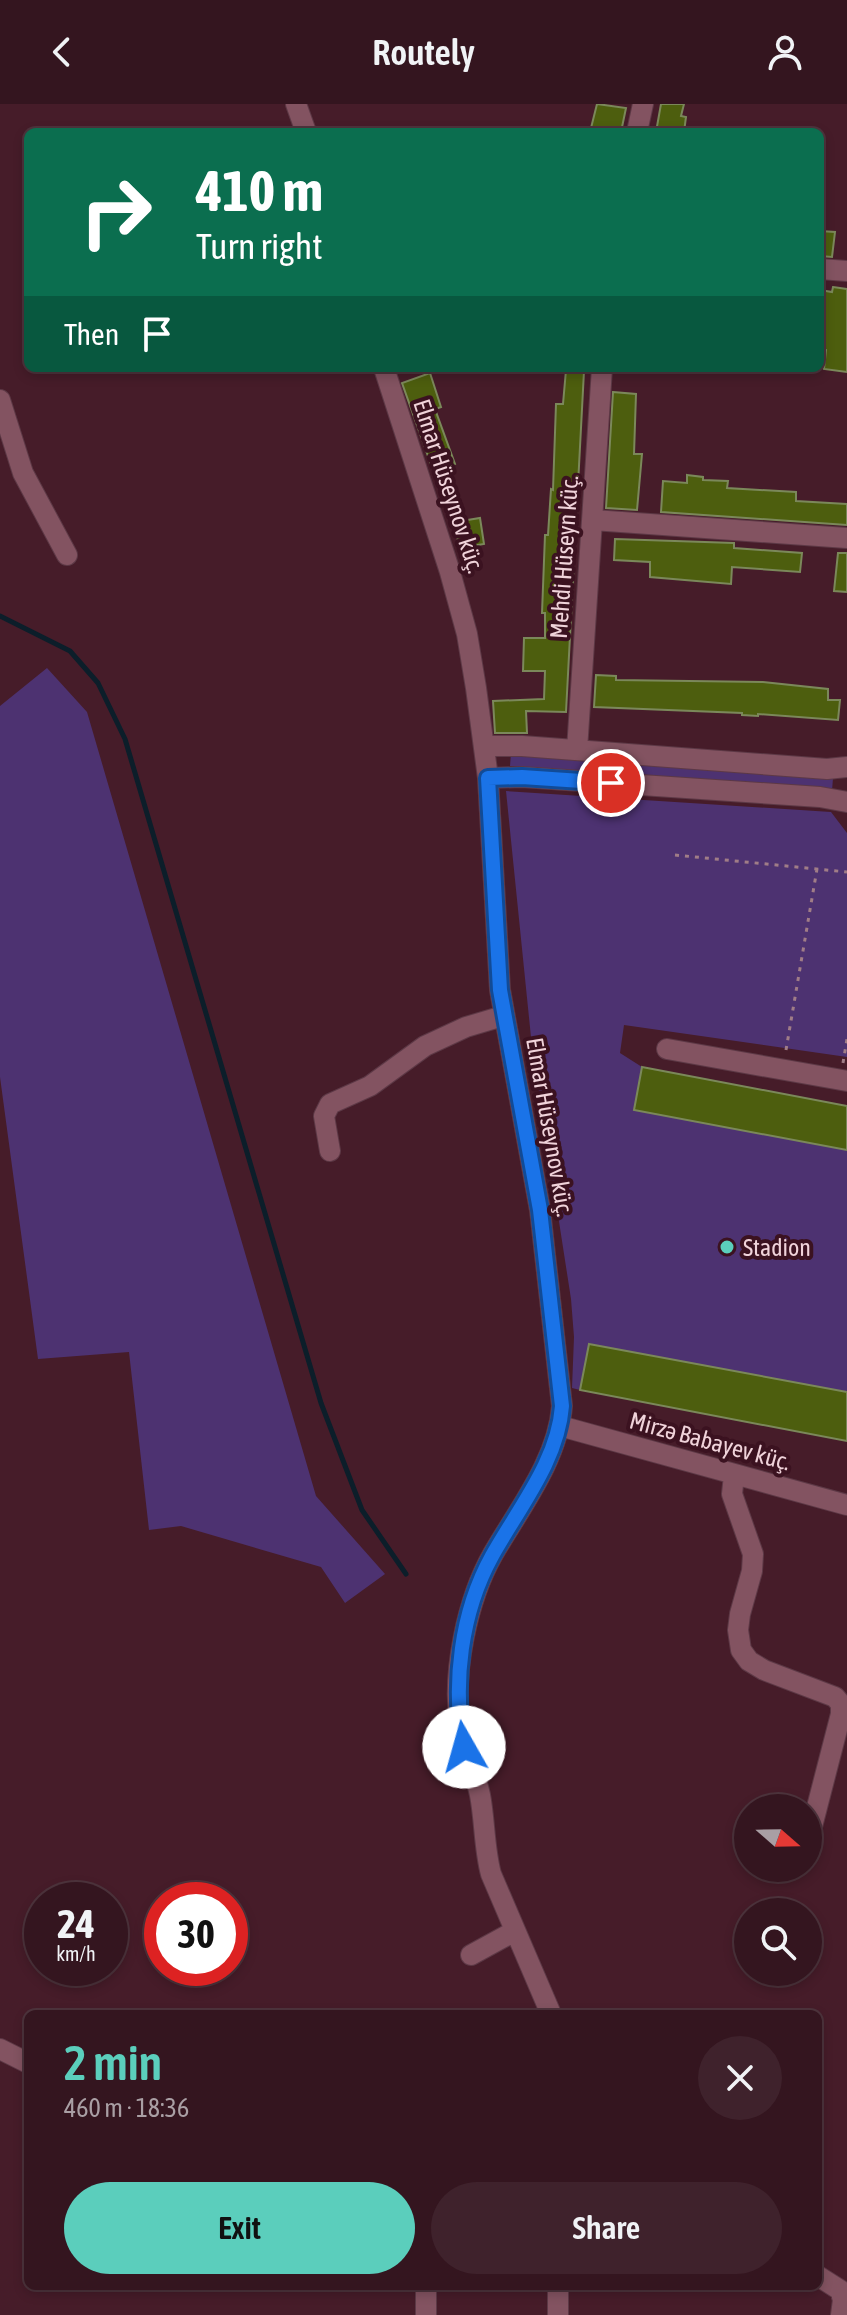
<!DOCTYPE html>
<meta charset="utf-8">
<style>
:root{--surface:#34151f;--page:#3f222c;--text:#f1f3f6;--muted:#a99fa4;--line:#4e343d;--accent:#5bcebc}
body{margin:0;font-family:"Asap Condensed",sans-serif;background:var(--page);color:var(--text);height:100vh;display:flex;flex-direction:column;font-size:30px;white-space:nowrap}
*{box-sizing:border-box;margin:0}
p{font-size:26px;color:var(--muted)}
.icon{flex:none;width:44px;height:44px;fill:none;stroke:currentColor;stroke-width:2;stroke-linecap:round;stroke-linejoin:round}
.map{position:relative;flex:1;overflow:hidden}
.sheet{position:absolute;left:24px;top:1906px;width:798px;height:280px;display:flex;flex-direction:column;background:var(--surface);border-radius:12px;box-shadow:0 4px 12px #0003,0 0 0 2px var(--line)}
.sheet>*{flex:none}
.guide{position:absolute;left:24px;top:24px;width:800px;height:244px;border-radius:12px;box-shadow:0 4px 12px #0003,0 0 0 2px var(--line);background:#0b6e4f;color:#fff;overflow:hidden}
.needle{width:52px;rotate:110deg}
.fabs{position:absolute;left:734px;top:1690px;display:grid;gap:16px}
.fabs a{display:grid;place-items:center;width:88px;height:88px;border-radius:50%;background:var(--surface);box-shadow:0 4px 12px #0003,0 0 0 2px var(--line);font-size:40px}
.speed{position:absolute;left:24px;top:1778px;display:flex;gap:16px;font-size:40px;font-weight:700;text-align:center}
.speed>*{display:grid;place-content:center;width:104px;height:104px;border-radius:50%;background:var(--surface);box-shadow:0 4px 12px #0003,0 0 0 2px var(--line);line-height:1}
.speed small{font-size:20px;font-weight:400}
.speed .limit{border:12px solid #d22;background:#fff;color:#111}
.pin{position:absolute;display:grid;place-items:center;width:68px;height:68px;color:#fff;margin:-34px;border:4px solid #fff;border-radius:50%;box-shadow:0 2px 8px #0007}
.me{position:absolute;width:88px;margin:-44px;rotate:353deg;stroke-linejoin:round;filter:drop-shadow(0 0 6px #0008)}
.turn{display:flex;align-items:center;gap:28px;height:168px;padding:0 40px;font-size:36px}
.turn .icon{width:104px;height:104px;stroke-width:2.5}
.turn b{display:block;font-size:56px;line-height:68px}
.then{display:flex;align-items:center;height:76px;padding:0 40px;background:#0003;gap:16px;font-size:30px}
.round{display:grid;place-items:center;flex:none;width:84px;height:84px;border-radius:42px;background:var(--page)}
.overview{display:flex;align-items:center;justify-content:space-between;height:136px;padding:0 40px}
h1{font-size:48px;font-weight:600;line-height:60px;color:var(--accent)}
.cta{display:flex;gap:16px;margin-top:auto;padding:16px 40px}
.cta a{flex:1;height:92px;border-radius:48px;background:var(--accent);color:#111;font-size:32px;font-weight:600;line-height:92px;text-align:center}
.cta a+a{background:var(--page);color:var(--text)}
header{display:flex;justify-content:space-between;align-items:center;height:104px;padding:0 40px;background:var(--surface);font-size:36px;font-weight:600}
.map>svg:first-child{display:block}
.green{fill:#4d3271}
.lines{fill:none;stroke-linecap:round;stroke-linejoin:round}
.stream{stroke:#0c1e2a;stroke-width:5}
.building{fill:#4d5e0e;stroke:#7b885a;stroke-width:2}
.minor-casing{stroke:#5d3946;stroke-width:22}
.path{stroke:#a07d87;stroke-width:3;stroke-dasharray:4 6;stroke-linecap:butt}
.minor{stroke:#835361;stroke-width:20}
.route-casing{stroke:#114b97;stroke-width:20}
.route{stroke:#1a73e8;stroke-width:14}
.poi-dot{fill:#5bcebc;stroke:#3b1220;stroke-width:3}
.labels{text-anchor:middle;dominant-baseline:central;stroke-width:8;stroke-linejoin:round;paint-order:stroke}
.street-label{font-size:24px;fill:#f0d3da;stroke:#3b1220}
.poi-label{font-size:24px;fill:#f0d3da;stroke:#3b1220;text-anchor:start}
</style>
<header><svg class="icon" aria-label="back" viewBox="0 0 24 24"><path d="M15 5l-7 7 7 7"/></svg>Routely<svg class="icon" aria-label="person" viewBox="0 0 24 24"><circle cx="12" cy="8" r="4"/><path d="M4 21q1-7 8-7t8 7"/></svg></header>
<div class="map">
<svg width="847" height="2211" viewBox="0 0 847 2211">
<rect width="100%" height="100%" fill="#461c29"/>
<path class="green" d="M 47,564 L 87,608 L 316,1392 L 385,1470 L 345,1499 L 321,1463 L 181,1422 L 149,1426 L 129,1248 L 38,1255 L 0,973 L 0,602 Z
M 511,649 L 833,674 L 832,687 L 510,662 Z
M 506,687 L 831,708 L 847,729 L 847,953 L 624,921 L 620,949 L 642,963 L 634,1006 L 847,1046 L 847,1288 L 590,1240 L 580,1286 L 572,1284 L 574,1233 L 571,1195 L 532,943 Z"/>
<g class="lines">
<path class="stream" d="M 0,512 L 70,547 L 98,579 L 125,635 L 321,1299 L 362,1406 L 406,1470"/>
</g>
<path class="building" d="M 597,0 L 626,4 L 621,28 L 590,28 Z
M 661,0 L 684,0 L 681,12 L 686,13 L 684,28 L 656,28 Z
M 820,127 L 835,128 L 832,153 L 820,152 Z
M 833,183 L 847,185 L 847,268 L 824,265 L 826,246 L 820,245 L 820,186 L 832,188 Z
M 566,266 L 584,267 L 566,608 L 526,607 L 527,629 L 495,629 L 493,597 L 544,595 L 545,567 L 523,567 L 524,534 L 545,534 L 545,509 L 542,509 L 545,431 L 548,431 L 551,385 L 553,386 L 556,300 L 563,300 Z
M 430,269 L 441,303 L 435,305 L 455,360 L 434,369 L 402,279 Z
M 613,288 L 636,290 L 634,350 L 642,350 L 637,406 L 606,404 Z
M 687,371 L 703,373 L 703,376 L 728,377 L 727,384 L 796,388 L 796,397 L 847,400 L 847,421 L 661,408 L 663,377 L 687,379 Z
M 480,414 L 484,440 L 459,444 L 455,418 Z
M 615,435 L 734,439 L 734,444 L 802,449 L 800,468 L 732,463 L 731,480 L 650,473 L 650,458 L 614,456 Z
M 838,449 L 847,449 L 847,488 L 834,487 Z
M 596,571 L 616,572 L 616,576 L 763,578 L 828,585 L 828,596 L 840,596 L 838,616 L 758,610 L 758,612 L 742,611 L 742,609 L 594,603 Z
M 642,963 L 847,1002 L 847,1046 L 634,1006 Z
M 589,1240 L 847,1288 L 847,1337 L 580,1286 Z"/>
<g class="lines">
<g class="minor-casing">
<path id="minor" d="M 296,0 L 306,28
M 637,28 L 643,0
M 820,165 L 847,167
M 384,264 L 450,468 L 467,530 L 476,584 L 488,674 L 500,886 L 540,1106 L 562,1302 C 558,1356 519,1405 493,1450 C 467,1496 452,1569 460,1621 C 463,1646 475,1667 480,1691 C 485,1717 484,1744 491,1770 L 551,1910
M 0,296 L 23,369 L 67,451
M 593,416 L 847,434
M 485,642 L 522,642 L 827,665 L 847,663
M 577,646 L 602,264
M 488,674 L 522,673 L 820,693 L 847,698
M 667,945 L 847,977
M 330,1047 L 324,1012 L 330,1000 L 370,982 L 425,942 L 466,923 L 503,912
M 560,1322 L 847,1401
M 734,1371 L 732,1390 L 753,1450 L 752,1467 L 740,1510 L 738,1526 L 741,1546 L 749,1557 L 764,1566 L 835,1593 L 841,1600 L 841,1610 L 808,1738
M 471,1851 L 515,1827
M 0,1945 L 28,1959
M 818,2172 L 840,2186 L 843,2196 L 841,2211
M 426,2182 L 426,2211
M 558,2182 L 558,2211"/>
</g>
<path class="path" d="M 675,751 L 847,768
M 786,946 L 817,765
M 843,959 L 847,935"/>
<use href="#minor" class="minor"/>
</g>
<g class="lines">
<g class="route-casing">
<path id="route" d="M 464,1643 C 452,1580 461,1508 492,1452 C 518,1405 558,1357 562,1302 L 540,1106 L 500,886 L 488,674 L 522,673 L 611,679"/>
</g>
<use href="#route" class="route"/>
</g>
<circle class="poi-dot" cx="727" cy="1143" r="8"/>
<g class="labels">
<g class="street-label">
<text transform="translate(449 382) rotate(72)">Elmar Hüseynov küç.</text>
<text transform="translate(564 453) rotate(-86)">Mehdi Hüseyn küç.</text>
<text transform="translate(550 1023) rotate(80)">Elmar Hüseynov küç.</text>
<text transform="translate(710 1337) rotate(15)">Mirzə Babayev küç.</text>
</g>
<g class="poi-label">
<text x="743" y="1143">Stadion</text>
</g>
</g>
</svg>
<div class="fabs">
<a><svg class="needle" viewBox="-14 -14 28 28"><path d="M0-13l5 13h-10z" fill="#e53935"/><path d="M0 13l5-13h-10z" fill="#a99fa4"/></svg></a>
<a><svg class="icon" aria-label="search" viewBox="0 0 24 24"><circle cx="10" cy="10" r="6"/><path d="M15 15l6 6"/></svg></a>
</div>
<div class="speed"><div>24<small>km/h</small></div><div class="limit">30</div></div>
<div class="pin" style="left:611px;top:679px;background:#d93025"><svg class="icon" aria-label="arrive" viewBox="0 0 24 24"><path d="M6 21V4h12l-3 4 3 4H6"/></svg></div>
<svg class="me" style="left:464px;top:1643px" viewBox="-20 -20 40 40"><circle r="19" fill="#fff"/><path d="M0-13L10 11 0 6-10 11z" fill="#1a73e8"/></svg>
<div class="guide">
<div class="turn"><svg class="icon" aria-label="right" viewBox="0 0 24 24"><path d="M7 20v-9h11M14 6l5 5-5 5"/></svg><div><b>410 m</b>Turn right</div></div>
<div class="then">Then<svg class="icon" aria-label="arrive" viewBox="0 0 24 24"><path d="M6 21V4h12l-3 4 3 4H6"/></svg></div>
</div>
<section class="sheet">
<div class="overview"><div><h1>2 min</h1><p>460 m · 18:36</p></div><a class="round"><svg class="icon" aria-label="close" viewBox="0 0 24 24"><path d="M6 6l12 12M18 6L6 18"/></svg></a></div>
<div class="cta"><a>Exit</a><a>Share</a></div>
</section>
</div>
